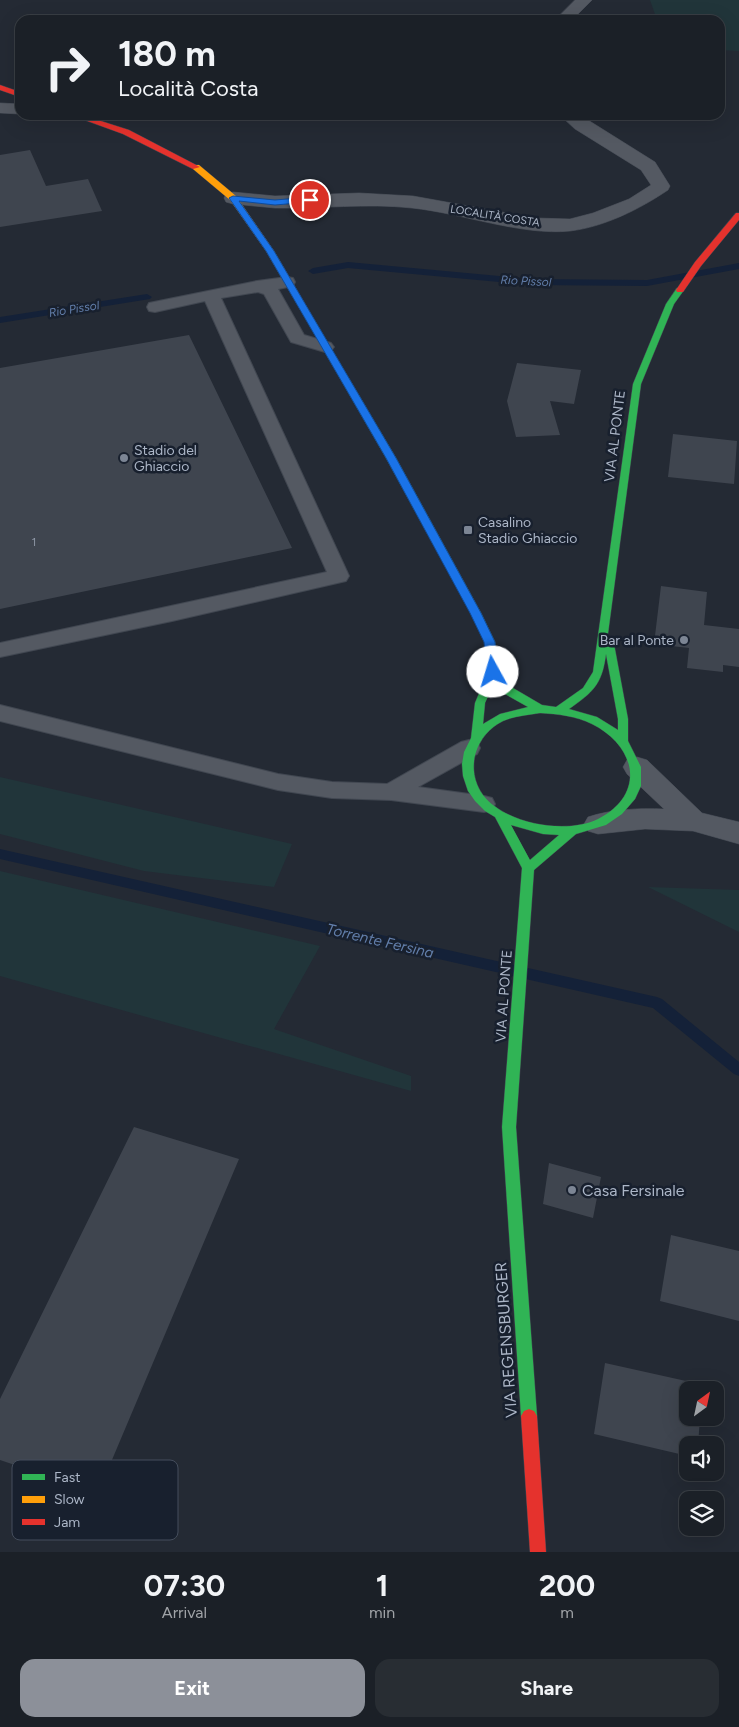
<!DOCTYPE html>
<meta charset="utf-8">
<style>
:root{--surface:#1b2027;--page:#282d33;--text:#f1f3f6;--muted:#a0a3a7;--line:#393e44;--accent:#8c9099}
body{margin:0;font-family:Figtree,sans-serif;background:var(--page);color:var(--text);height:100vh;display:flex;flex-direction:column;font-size:19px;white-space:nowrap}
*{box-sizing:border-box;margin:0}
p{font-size:16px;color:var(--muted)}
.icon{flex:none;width:28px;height:28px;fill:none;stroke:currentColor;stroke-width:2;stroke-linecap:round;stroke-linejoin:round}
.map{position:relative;height:1552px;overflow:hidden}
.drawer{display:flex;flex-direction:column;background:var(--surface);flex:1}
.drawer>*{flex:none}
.guide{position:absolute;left:15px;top:15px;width:710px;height:105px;border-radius:15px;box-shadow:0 5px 20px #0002,0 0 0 1px var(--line);background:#1b2027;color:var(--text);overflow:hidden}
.needle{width:32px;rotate:33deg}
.buttons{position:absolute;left:679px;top:1381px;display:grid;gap:10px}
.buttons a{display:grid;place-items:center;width:45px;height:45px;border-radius:10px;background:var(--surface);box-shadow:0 5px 20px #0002,0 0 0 1px var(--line);font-size:25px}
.pin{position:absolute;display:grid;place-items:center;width:42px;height:42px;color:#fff;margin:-21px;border:2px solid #fff;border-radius:50%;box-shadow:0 1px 5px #0007}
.me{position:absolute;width:55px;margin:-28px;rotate:354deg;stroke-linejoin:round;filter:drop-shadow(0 0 4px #0008)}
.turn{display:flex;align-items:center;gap:18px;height:105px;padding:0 20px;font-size:22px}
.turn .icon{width:65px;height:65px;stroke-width:2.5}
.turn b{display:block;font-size:35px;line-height:42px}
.eta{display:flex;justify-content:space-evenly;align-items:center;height:85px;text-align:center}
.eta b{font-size:30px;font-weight:700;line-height:35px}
.cta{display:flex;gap:10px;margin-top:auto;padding:10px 20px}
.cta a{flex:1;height:58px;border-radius:15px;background:var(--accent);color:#fff;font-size:20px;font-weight:700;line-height:58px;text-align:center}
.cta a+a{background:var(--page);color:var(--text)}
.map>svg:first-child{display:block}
.green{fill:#21353a}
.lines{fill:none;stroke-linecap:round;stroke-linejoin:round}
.stream{fill:#142138;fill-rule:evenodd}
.building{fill:#3f454f}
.lane-casing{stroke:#414751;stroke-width:2}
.street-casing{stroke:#414751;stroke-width:1}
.fast-casing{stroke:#414751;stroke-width:1}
.slow-casing{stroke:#414751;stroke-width:1}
.jam-casing{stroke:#414751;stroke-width:1}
.lane{fill:#545962;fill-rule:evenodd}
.street{fill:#545962;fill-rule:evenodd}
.fast{fill:#30b455;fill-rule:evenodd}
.slow{fill:#ff9f0a;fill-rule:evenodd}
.jam{fill:#e5322d;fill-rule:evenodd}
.route{fill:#1a73e8;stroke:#114b97}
.poi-dot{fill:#7c8594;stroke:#18202e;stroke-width:2}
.labels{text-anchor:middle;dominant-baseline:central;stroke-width:5;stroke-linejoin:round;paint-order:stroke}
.far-street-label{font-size:11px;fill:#acb6c7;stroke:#18202e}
.number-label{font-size:11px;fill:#919aa9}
.far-water-label{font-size:12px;font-style:italic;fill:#627eaa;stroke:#18202e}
.street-label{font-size:14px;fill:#acb6c7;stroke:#18202e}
.poi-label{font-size:14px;fill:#acb6c7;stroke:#18202e;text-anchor:start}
.water-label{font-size:15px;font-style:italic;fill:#627eaa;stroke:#18202e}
.near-poi-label{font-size:16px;fill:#acb6c7;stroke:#18202e;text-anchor:start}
.near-street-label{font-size:16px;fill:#acb6c7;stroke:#18202e}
.key{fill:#18202e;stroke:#444d5c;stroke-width:1}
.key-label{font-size:14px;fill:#acb6c7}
</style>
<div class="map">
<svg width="739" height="1552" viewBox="0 0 739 1552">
<rect width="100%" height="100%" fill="#242a34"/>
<path class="green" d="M 650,0 L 739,0 L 739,51 L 720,50 L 720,20 L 657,20 Z
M 0,777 L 292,844 L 274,887 L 144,871 L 0,834 Z
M 0,871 L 320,946 L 274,1029 L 411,1076 L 411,1091 L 0,976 Z
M 648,887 L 739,890 L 739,932 Z"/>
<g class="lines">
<path class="stream" d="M 348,262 L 532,279 L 647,280 L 739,263 L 739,269 L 647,286 L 532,285 L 348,268 L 313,274 L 308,271 L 313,268 Z
M 147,294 L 152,297 L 150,299 L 0,323 L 0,317 Z
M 0,849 L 657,997 L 662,999 L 739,1062 L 739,1076 L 734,1074 L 653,1008 L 0,859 Z"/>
</g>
<path class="building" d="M 30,150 L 46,186 L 88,179 L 102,211 L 0,227 L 0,155 Z
M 189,335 L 292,548 L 0,609 L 0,368 Z
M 517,363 L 581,370 L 574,404 L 550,401 L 560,435 L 516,437 L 507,401 Z
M 673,434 L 737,441 L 734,484 L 668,477 Z
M 661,586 L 707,592 L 704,625 L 739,629 L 739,667 L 723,665 L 723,672 L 687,668 L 689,648 L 654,644 Z
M 134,1127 L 239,1159 L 98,1493 L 0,1460 L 0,1399 Z
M 549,1163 L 601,1177 L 593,1218 L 543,1204 Z
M 671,1235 L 739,1251 L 739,1321 L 660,1301 Z
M 605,1363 L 704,1385 L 703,1390 L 688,1390 L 688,1418 L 700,1418 L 698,1445 L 688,1445 L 688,1456 L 594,1434 Z"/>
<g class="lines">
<g class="lane-casing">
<path id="lane" d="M 287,277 L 293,278 L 295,282 L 293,286 L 278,289 L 304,335 L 331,343 L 334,347 L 331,351 L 325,352 L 291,342 L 264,294 L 258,292 L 221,298 L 349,576 L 346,581 L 172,621 L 0,657 L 0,643 L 327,572 L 205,301 L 155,312 L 149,311 L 147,307 L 149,303 L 257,281 Z
M 0,705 L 278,774 L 332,782 L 387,784 L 461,742 L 469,740 L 477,742 L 480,748 L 477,754 L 418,787 L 484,796 L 492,798 L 495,804 L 492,810 L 484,812 L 391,800 L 332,798 L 278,790 L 0,721 Z"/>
</g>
<g class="street-casing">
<path id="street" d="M 575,0 L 592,0 L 572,20 L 555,20 Z
M 0,103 L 20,104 L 20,114 L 0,113 Z
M 560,115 L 580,115 L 655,162 L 670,186 L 668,190 C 640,209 604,227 570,231 C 522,236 461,213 412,208 C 366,203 321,209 275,208 C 261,207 247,205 233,204 L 226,202 L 224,198 L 226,194 L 233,192 L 275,196 L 359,193 L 413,196 L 535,218 L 570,219 L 593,213 L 629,199 L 651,185 L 641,170 L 575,129 Z
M 637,757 L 647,760 L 702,813 L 739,822 L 739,844 L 693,831 L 645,829 L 598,834 L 588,831 L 584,824 L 588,817 C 612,809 639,808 664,809 L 627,774 L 623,767 L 627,760 Z"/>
</g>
<g class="fast-casing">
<path id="fast" d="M 677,288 L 680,288 L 684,290 L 674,304 L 641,384 L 607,641 L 613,642 L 614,644 L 628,719 L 628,741 L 641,767 L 641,786 L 635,799 L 622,814 L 606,825 L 576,834 L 534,870 L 516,1127 L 537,1416 L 534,1421 L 529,1423 L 524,1421 L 521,1416 L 502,1127 L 522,868 L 495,817 L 485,811 L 475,801 L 468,791 L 463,776 L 462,764 L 464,752 L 471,738 L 475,703 L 488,672 L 485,642 L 471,613 L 386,458 L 307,321 L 311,318 L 315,321 L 396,458 L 481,613 L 495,642 L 498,671 L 513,688 L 542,705 L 556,707 L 583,688 L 593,672 L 633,384 L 666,304 ZM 606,654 L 618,719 L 618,730 L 597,717 L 569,709 C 593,692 602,685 606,654 ZM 495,681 L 505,694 L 528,707 L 500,714 L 483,724 L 485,703 ZM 540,713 C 558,714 576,716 592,724 C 636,746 647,794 598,819 C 566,835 505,824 483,795 C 464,769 476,734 503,721 C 514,716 528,715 540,713 ZM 511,825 L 543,834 L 559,835 L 530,860 Z"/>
</g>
<g class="slow-casing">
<path id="slow" d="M 193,165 L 199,165 L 236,196 L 274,251 L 315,321 L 314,323 L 311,324 L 307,321 L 266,251 L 230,200 L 193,169 Z"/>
</g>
<g class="jam-casing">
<path id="jam" d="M 0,85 L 20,92 L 20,97 L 0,90 Z
M 71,115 L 82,115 L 129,130 L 200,167 L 193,169 L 123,134 Z
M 736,213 L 739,213 L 739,220 L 701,266 L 683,292 L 677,292 L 676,290 L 695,262 Z
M 529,1409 L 534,1411 L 537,1416 L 546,1552 L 530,1552 L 521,1416 L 524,1411 Z"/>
</g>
<use href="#lane" class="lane"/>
<use href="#street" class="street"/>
<use href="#fast" class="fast"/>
<use href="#slow" class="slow"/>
<use href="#jam" class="jam"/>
</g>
<path class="route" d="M 233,196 L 275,200 L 310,197 L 313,200 L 310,202 L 275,205 L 239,201 L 274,251 L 396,458 L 481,613 L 495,642 L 498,672 L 496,674 L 493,675 L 487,672 L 484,642 L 470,613 L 386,458 L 266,251 L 229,198 Z"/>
<g class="poi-dot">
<circle cx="124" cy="458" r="5"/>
<rect x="463" y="525" width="10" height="10" rx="2.5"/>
<circle cx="684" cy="640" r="5"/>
<circle cx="572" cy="1190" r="5"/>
</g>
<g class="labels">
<g class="far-street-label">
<text transform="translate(495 216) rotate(9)">LOCALITÀ COSTA</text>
</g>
<g class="number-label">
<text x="34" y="542">1</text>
</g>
<g class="far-water-label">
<text transform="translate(526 281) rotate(3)">Rio Pissol</text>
<text transform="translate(74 309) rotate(-9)">Rio Pissol</text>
</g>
<g class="street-label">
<text transform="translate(615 436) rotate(-83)">VIA AL PONTE</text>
<text transform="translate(504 996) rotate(-86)">VIA AL PONTE</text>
</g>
<g class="poi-label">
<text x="134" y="450">Stadio del<tspan x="134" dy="16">Ghiaccio</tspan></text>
<text x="478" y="522">Casalino<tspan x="478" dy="16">Stadio Ghiaccio</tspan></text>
<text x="674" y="640" text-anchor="end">Bar al Ponte</text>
</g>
<g class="water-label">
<text transform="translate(380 941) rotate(13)">Torrente Fersina</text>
</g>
<g class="near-poi-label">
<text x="582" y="1190">Casa Fersinale</text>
</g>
<g class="near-street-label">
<text transform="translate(506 1340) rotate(-94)">VIA REGENSBURGER</text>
</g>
</g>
<rect x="12" y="1460" width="166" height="80" rx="8" class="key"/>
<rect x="22" y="1474" width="23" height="6" fill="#30b455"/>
<rect x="22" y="1496" width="23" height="7" fill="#ff9f0a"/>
<rect x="22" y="1519" width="23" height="6" fill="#e5322d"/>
<g class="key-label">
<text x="54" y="1482">Fast</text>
<text x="54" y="1504">Slow</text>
<text x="54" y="1527">Jam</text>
</g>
</svg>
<div class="buttons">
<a><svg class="needle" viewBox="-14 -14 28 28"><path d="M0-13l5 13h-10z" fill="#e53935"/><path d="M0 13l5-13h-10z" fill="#a0a3a7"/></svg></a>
<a><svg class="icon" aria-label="sound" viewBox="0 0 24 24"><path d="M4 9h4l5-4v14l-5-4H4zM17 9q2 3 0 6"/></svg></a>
<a><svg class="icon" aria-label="layers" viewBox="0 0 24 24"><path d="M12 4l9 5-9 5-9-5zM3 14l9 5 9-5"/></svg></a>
</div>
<div class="pin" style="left:310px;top:200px;background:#d93025"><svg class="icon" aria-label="arrive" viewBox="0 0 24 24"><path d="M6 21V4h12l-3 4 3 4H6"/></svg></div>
<svg class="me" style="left:493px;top:672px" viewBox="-20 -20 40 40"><circle r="19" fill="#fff"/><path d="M0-13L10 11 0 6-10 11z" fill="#1a73e8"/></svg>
<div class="guide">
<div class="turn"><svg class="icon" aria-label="right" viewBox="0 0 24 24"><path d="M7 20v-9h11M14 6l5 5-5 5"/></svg><div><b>180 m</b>Località Costa</div></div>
</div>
</div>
<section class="drawer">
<div class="eta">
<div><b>07:30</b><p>Arrival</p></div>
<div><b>1</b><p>min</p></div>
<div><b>200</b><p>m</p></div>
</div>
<div class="cta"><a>Exit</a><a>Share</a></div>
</section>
